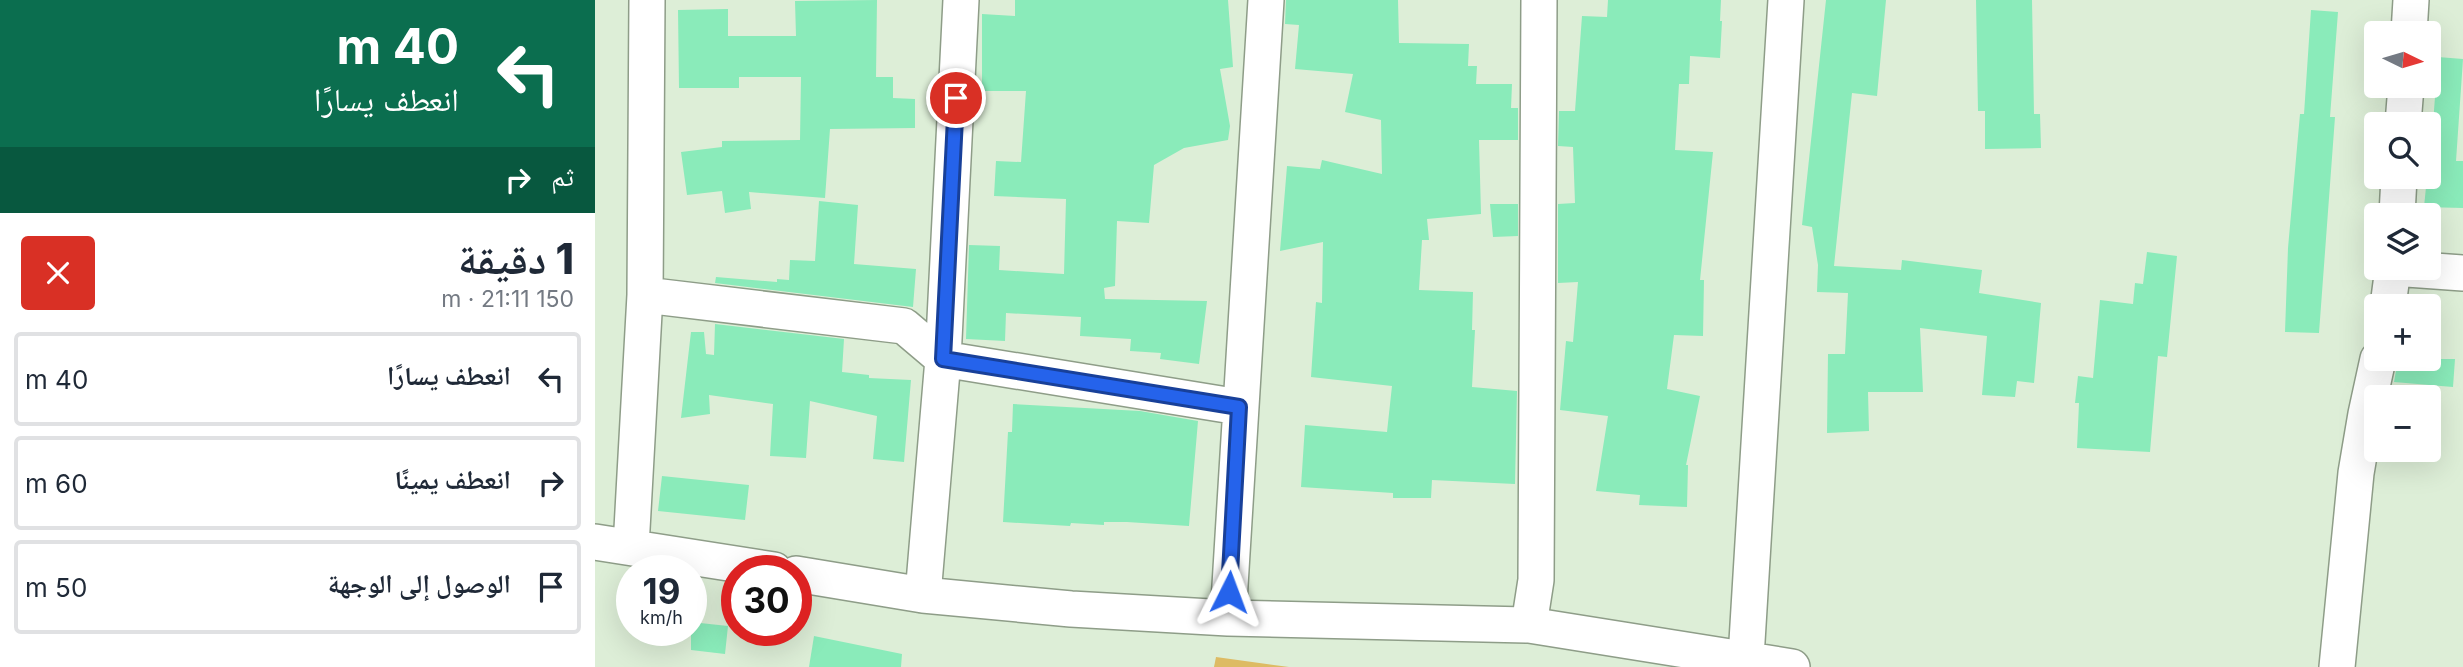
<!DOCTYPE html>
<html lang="ar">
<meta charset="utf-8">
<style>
:root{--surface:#fff;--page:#f2f2f3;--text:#1f2937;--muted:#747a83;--line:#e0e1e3}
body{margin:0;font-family:Inter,"Noto Naskh Arabic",sans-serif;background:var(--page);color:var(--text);direction:rtl;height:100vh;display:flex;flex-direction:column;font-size:26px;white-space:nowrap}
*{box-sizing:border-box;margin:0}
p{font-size:23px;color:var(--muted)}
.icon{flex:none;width:38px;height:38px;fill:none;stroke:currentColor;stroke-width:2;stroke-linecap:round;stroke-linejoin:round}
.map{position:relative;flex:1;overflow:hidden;direction:ltr}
.panel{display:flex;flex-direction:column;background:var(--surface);width:595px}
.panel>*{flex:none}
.banner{background:#0b6e4f;color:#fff;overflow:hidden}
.needle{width:46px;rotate:95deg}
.buttons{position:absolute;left:1769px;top:21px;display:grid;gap:14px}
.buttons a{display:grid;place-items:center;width:77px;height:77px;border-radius:7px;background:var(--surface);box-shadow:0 7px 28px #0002;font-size:35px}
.speed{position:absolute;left:21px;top:555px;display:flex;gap:14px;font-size:35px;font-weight:700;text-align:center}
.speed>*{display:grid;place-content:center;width:91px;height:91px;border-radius:50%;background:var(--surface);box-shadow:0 7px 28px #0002;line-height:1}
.speed small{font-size:18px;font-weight:400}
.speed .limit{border:10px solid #d22;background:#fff;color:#111}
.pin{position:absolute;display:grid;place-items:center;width:60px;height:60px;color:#fff;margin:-30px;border:4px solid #fff;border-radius:50%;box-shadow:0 2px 7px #0007}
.me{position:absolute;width:77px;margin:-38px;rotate:3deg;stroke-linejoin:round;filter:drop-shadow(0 0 5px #0008)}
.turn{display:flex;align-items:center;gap:24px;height:147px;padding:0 21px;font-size:32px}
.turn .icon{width:91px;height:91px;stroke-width:2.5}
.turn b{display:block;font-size:49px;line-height:60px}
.then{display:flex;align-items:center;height:66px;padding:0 21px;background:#0003;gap:14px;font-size:26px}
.round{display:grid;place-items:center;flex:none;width:74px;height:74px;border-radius:7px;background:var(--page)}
.head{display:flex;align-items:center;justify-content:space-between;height:119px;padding:0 21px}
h1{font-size:42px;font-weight:800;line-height:52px}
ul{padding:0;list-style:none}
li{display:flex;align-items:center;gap:21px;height:94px;margin:0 14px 10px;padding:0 7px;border:4px solid var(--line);border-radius:7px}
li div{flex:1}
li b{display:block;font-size:26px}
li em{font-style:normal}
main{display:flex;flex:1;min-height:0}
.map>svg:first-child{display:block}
.green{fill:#ddbb64}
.building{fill:#8aebba}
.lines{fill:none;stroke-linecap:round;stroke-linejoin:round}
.minor-casing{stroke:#8e9d88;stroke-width:38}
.minor{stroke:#fff;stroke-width:35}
.route-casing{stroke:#184099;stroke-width:18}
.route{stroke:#2563eb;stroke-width:12}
</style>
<main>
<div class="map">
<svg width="1868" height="667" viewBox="0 0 1868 667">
<rect width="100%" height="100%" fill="#ddeed7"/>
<path class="green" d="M 621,657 L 694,667 L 619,667 Z"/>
<path class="building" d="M 282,0 L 281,77 L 298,77 L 298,98 L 320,99 L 320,128 L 235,129 L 230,198 L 154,192 L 156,209 L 130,213 L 127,191 L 92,195 L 86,152 L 127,147 L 127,141 L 205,140 L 206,77 L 144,77 L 144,88 L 84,88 L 83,10 L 133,9 L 133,36 L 201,36 L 200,1 Z
M 420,0 L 633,0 L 638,67 L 625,69 L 635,126 L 633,140 L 589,148 L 559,165 L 554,223 L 522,221 L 520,286 L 509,288 L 510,299 L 612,301 L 604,364 L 565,359 L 566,353 L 535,351 L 536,339 L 485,336 L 486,317 L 411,313 L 410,341 L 371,339 L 374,245 L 405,246 L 404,270 L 469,274 L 471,199 L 399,196 L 401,161 L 426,162 L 431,91 L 387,91 L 387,14 L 420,16 Z
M 691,0 L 803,0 L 804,43 L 874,44 L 873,66 L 882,66 L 881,84 L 917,84 L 916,108 L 923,108 L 923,140 L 884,140 L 886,214 L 832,219 L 834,240 L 827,240 L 824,290 L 878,292 L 877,330 L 880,330 L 877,387 L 922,391 L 920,484 L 837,480 L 836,498 L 798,498 L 798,493 L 706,487 L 710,425 L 792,432 L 797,386 L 716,377 L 721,302 L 727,303 L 728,242 L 685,251 L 692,166 L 725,169 L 727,160 L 787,174 L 786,120 L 750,112 L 758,74 L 700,69 L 704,25 L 690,24 Z
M 1013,0 L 1126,0 L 1125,21 L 1127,21 L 1125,58 L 1095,56 L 1094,84 L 1084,84 L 1080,150 L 1118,152 L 1105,280 L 1109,280 L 1108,336 L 1079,335 L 1072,389 L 1105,396 L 1091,465 L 1093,465 L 1092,507 L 1044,505 L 1045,495 L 1001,491 L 1013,416 L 965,410 L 971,341 L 978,342 L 983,282 L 963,283 L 963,204 L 980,203 L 978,147 L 963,146 L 964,111 L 980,111 L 987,16 L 1012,17 Z
M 1231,0 L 1291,0 L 1282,96 L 1257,93 L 1239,266 L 1306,270 L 1307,260 L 1387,270 L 1384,293 L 1446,303 L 1439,383 L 1422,381 L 1420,397 L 1387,395 L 1392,336 L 1325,328 L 1328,392 L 1273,392 L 1274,431 L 1232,433 L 1233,354 L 1250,354 L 1253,293 L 1222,292 L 1223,265 L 1217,227 L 1207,225 Z
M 1381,0 L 1437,0 L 1439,114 L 1445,114 L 1446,148 L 1390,149 L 1390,111 L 1383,111 Z
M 1716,10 L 1743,12 L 1735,117 L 1740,117 L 1724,333 L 1690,332 L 1693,248 L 1705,114 L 1709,114 Z
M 1843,57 L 1868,59 L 1861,161 L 1868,161 L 1868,208 L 1829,207 L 1832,177 L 1834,177 Z
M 224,201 L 263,205 L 259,264 L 321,269 L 318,307 L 120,283 L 121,277 L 182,282 L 182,279 L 194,280 L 195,260 L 220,261 Z
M 895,204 L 923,204 L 923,236 L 898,237 Z
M 1552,252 L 1582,256 L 1572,357 L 1563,356 L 1555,452 L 1482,448 L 1484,403 L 1480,403 L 1483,376 L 1498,378 L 1505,300 L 1538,304 L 1540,283 L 1548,284 Z
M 120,324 L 249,339 L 247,372 L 274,375 L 274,378 L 316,380 L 309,462 L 278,459 L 282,416 L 215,401 L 211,458 L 175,456 L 178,404 L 114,395 L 115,414 L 86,418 L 96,332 L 109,332 L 111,354 L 119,355 Z
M 1803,359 L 1860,359 L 1858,387 L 1799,382 Z
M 418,404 L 545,411 L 603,421 L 594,526 L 532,522 L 509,522 L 509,525 L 476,523 L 475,526 L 408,522 L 413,432 L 417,432 Z
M 67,476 L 154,485 L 150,520 L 63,511 Z
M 96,622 L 133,626 L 130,654 L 96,650 Z
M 219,636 L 307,654 L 306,667 L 214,667 Z"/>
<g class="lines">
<g class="minor-casing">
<path id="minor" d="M 1814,33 L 1816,0
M 1808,124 L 1811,86
M 1802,215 L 1804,177
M 1798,268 L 1868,273
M 50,295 L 309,326 L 348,359 L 644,407
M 1793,306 L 1798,268
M 0,542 L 179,570
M 36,547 L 50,295 L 52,0
M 201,574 L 328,595 L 476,609 L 633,618 L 934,625 L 1197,667
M 328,595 L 348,359 L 366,0
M 633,618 L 671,0
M 934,625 L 941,580 L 944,0
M 1151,658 L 1191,0
M 1742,667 L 1761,473 L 1771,414 L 1783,359"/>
</g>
<use href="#minor" class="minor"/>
</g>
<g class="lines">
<g class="route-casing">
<path id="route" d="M 361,98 L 348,359 L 644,407 L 634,592"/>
</g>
<use href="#route" class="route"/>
</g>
</svg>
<div class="buttons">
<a><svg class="needle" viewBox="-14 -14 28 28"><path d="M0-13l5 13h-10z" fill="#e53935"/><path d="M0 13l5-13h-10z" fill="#747a83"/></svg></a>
<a><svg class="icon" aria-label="search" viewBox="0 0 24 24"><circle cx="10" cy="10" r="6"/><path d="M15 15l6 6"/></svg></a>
<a><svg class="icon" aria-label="layers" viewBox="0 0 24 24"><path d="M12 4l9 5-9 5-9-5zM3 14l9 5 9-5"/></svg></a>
<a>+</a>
<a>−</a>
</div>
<div class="speed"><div>19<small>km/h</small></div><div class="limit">30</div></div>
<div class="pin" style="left:361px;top:98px;background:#d93025"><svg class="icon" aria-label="arrive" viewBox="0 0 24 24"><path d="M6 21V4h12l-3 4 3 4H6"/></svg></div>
<svg class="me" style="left:634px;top:592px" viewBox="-20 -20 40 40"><path d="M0-17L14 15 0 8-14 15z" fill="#2563eb" stroke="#fff" stroke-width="4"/></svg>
</div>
<section class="panel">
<div class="banner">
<div class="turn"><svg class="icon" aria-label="left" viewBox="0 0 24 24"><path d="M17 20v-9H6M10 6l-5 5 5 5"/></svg><div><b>40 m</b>انعطف يسارًا</div></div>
<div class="then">ثم<svg class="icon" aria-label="right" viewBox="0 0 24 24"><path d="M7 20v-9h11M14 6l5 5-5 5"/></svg></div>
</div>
<div class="head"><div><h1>1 دقيقة</h1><p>150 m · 21:11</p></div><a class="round" style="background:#d93025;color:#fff"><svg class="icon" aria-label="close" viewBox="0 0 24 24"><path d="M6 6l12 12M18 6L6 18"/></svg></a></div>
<ul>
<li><svg class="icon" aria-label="left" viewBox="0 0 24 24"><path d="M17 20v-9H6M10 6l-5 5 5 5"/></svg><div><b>انعطف يسارًا</b></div><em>40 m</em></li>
<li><svg class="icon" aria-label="right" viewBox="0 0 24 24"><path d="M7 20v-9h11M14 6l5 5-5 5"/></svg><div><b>انعطف يمينًا</b></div><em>60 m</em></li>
<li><svg class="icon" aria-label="arrive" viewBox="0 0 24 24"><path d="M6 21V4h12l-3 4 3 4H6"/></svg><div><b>الوصول إلى الوجهة</b></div><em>50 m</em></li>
</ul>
</section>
</main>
